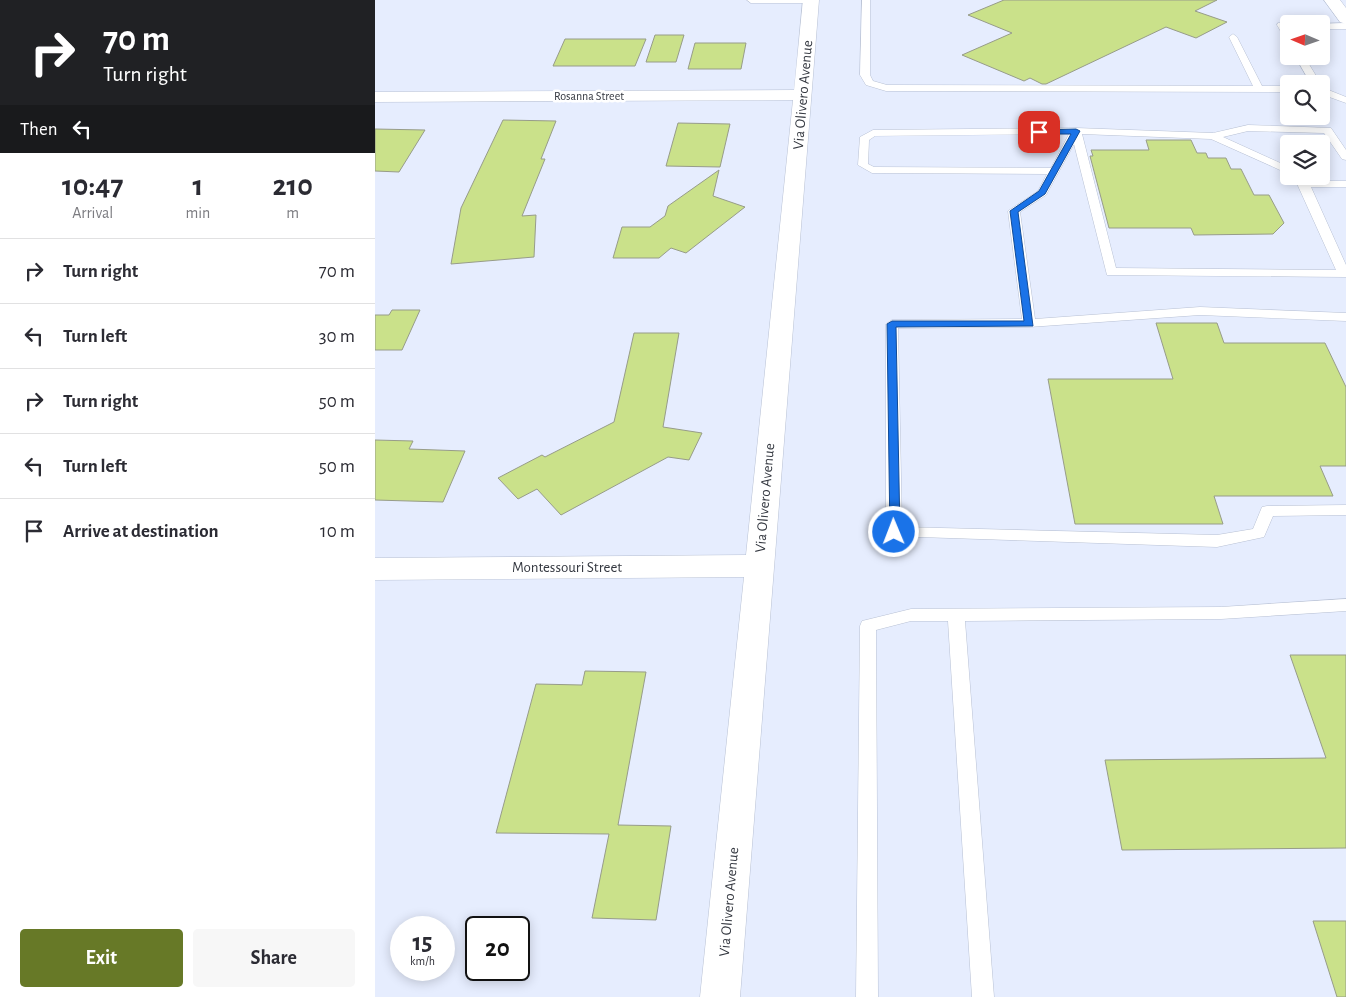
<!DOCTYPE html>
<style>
:root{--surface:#fff;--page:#f7f7f7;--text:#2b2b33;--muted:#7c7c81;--line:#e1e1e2;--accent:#677927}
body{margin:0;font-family:"Alegreya Sans",sans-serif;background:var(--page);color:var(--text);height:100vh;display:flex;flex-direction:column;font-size:19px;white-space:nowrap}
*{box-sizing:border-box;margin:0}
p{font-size:16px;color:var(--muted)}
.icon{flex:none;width:28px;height:28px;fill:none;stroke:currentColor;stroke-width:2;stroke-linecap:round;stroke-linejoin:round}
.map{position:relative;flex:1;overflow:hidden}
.sheet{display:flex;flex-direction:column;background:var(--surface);width:375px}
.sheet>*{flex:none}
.banner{background:#202124;color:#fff;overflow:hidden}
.needle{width:32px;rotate:272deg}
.tools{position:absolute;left:905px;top:15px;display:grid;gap:10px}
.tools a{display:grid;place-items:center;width:50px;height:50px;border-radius:5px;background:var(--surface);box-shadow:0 2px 12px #0003;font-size:25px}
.speed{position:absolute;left:15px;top:916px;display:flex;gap:10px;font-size:25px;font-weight:700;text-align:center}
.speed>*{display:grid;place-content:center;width:65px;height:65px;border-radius:50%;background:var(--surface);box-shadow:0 2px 12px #0003;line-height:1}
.speed small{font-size:12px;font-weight:400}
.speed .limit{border:2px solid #111;border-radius:8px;background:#fff;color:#111}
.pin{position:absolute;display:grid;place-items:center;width:42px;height:42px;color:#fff;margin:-21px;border-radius:10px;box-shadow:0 2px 8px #0006}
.me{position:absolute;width:55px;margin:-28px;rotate:359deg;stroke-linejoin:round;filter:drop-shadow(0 0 4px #0008)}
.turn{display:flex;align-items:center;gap:18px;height:105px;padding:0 20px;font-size:22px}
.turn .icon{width:65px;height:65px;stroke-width:2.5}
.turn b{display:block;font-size:35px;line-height:42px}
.then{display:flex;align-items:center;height:48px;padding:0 20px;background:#0003;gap:10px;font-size:19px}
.eta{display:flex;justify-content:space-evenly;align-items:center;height:85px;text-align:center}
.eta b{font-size:30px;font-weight:700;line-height:35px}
.cta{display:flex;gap:10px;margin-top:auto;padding:10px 20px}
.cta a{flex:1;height:58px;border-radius:5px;background:var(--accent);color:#fff;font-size:20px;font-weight:700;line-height:58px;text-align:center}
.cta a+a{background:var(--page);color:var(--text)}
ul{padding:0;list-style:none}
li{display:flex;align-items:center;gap:15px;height:65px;padding:0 20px;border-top:1px solid var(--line)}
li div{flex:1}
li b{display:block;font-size:19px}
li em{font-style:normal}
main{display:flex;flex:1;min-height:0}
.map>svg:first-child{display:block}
.building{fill:#cae18a;stroke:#979c89}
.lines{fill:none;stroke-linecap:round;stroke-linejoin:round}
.service-casing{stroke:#b8c1d4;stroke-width:1}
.minor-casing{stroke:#b8c1d4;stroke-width:1}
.primary-casing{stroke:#b8c1d4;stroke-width:1}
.service{fill:#fff;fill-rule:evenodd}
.minor{fill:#fff;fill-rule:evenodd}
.primary{fill:#fff;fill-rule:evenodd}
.route{fill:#1a73e8;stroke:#114b97}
.labels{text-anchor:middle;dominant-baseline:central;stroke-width:5;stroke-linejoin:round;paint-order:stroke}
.far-street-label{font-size:12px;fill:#343840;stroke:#fff}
.street-label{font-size:15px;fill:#343840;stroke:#fff}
</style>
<main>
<section class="sheet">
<div class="banner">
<div class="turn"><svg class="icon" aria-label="right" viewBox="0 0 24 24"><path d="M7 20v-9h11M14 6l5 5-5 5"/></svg><div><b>70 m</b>Turn right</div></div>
<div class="then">Then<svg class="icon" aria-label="left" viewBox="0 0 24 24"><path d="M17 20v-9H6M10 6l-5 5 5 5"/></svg></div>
</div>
<div class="eta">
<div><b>10:47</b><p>Arrival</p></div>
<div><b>1</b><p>min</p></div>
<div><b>210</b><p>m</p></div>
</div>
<ul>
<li><svg class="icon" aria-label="right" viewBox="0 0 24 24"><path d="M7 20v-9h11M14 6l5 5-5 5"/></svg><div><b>Turn right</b></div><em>70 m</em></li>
<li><svg class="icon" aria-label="left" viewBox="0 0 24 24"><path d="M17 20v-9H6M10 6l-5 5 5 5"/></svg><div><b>Turn left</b></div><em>30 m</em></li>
<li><svg class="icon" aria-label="right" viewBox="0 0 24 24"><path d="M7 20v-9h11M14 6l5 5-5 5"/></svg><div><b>Turn right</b></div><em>50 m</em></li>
<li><svg class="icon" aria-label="left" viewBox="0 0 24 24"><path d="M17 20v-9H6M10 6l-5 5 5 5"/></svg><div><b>Turn left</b></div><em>50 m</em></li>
<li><svg class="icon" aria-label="arrive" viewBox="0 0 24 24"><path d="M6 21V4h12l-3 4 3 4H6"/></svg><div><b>Arrive at destination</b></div><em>10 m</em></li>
</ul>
<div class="cta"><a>Exit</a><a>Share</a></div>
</section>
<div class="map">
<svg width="971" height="997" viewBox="0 0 971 997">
<rect width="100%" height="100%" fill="#e6edfe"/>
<path class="building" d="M 629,0 L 842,0 L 820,11 L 852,22 L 821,38 L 791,27 L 671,84 L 667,84 L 655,78 L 649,81 L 587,55 L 637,33 L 593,15 Z
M 280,35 L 309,35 L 301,62 L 271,62 Z
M 190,39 L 271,39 L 260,66 L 178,66 Z
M 320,43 L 371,43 L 366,69 L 313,69 Z
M 128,120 L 181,121 L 166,159 L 170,159 L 147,216 L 161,215 L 159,257 L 76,264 L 86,208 Z
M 303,123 L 355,124 L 345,167 L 291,166 Z
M 0,129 L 50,130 L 24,172 L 0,171 Z
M 771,140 L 816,140 L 822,153 L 831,153 L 833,158 L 851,158 L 856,169 L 866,169 L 879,195 L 894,195 L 909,223 L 898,234 L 819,235 L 816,228 L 734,228 L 715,156 L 718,156 L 716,150 L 774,150 Z
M 344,170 L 338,196 L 370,207 L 311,253 L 296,248 L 284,258 L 238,258 L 247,227 L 275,227 L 290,216 L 293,206 Z
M 17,310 L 45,310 L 27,350 L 0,350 L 0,315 L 14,315 Z
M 781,323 L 842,323 L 849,343 L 950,343 L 971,387 L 971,466 L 945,466 L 958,496 L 839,496 L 848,524 L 700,524 L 673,379 L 798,379 Z
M 259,333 L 304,333 L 288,427 L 327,433 L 314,460 L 293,457 L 186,515 L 162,489 L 143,499 L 123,478 L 167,455 L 170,457 L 239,422 Z
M 0,440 L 38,441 L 34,449 L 90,451 L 68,502 L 0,500 Z
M 915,655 L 971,655 L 971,848 L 747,850 L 730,760 L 951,758 Z
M 210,671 L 271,672 L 243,825 L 296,826 L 281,920 L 217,918 L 234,834 L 121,833 L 161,684 L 207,685 Z
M 938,921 L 971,921 L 971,997 L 962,997 Z"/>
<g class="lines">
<g class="service-casing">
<path id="service" d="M 372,0 L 440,0 L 436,3 L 376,3 Z
M 487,0 L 495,0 L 495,75 L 498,81 L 512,85 L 878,86 L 854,37 L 858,34 L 862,37 L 887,86 L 914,86 L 914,92 L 511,91 L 491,85 L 485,75 Z
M 903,23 L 909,23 L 914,30 L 914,41 L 911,40 L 902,25 Z
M 971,23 L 971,29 L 946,29 L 944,24 Z
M 920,56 L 929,56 L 946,84 L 936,84 Z
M 946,87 L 971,97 L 971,103 L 946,94 Z
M 873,125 L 956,128 L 971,150 L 971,160 L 967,159 L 949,133 L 873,131 L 848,137 L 914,167 L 914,174 L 836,139 L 707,134 L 741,268 L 961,270 L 919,177 L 929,176 L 932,181 L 971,181 L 971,187 L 936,187 L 971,265 L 971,277 L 732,275 L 699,144 L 671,195 L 645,212 L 660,319 L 825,307 L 971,313 L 971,321 L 825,315 L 654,327 L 523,328 L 527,527 L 842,535 L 878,529 L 887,507 L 892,506 L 971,505 L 971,515 L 898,516 L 889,537 L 842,547 L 514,536 L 511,532 L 511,324 L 517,320 L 647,319 L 633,211 L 663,191 L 672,174 L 497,173 L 483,165 L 485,137 L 498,130 L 701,128 L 838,133 ZM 694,134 L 676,168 L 499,167 L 493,164 L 494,140 L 500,136 Z
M 971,599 L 971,611 L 846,619 L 590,621 L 619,997 L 597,997 L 573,621 L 536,621 L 501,630 L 503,997 L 481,997 L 485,626 L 487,621 L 536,609 L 846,607 Z"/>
</g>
<g class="minor-casing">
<path id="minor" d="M 428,0 L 444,0 L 365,997 L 325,997 L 369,577 L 0,580 L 0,558 L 371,555 L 418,100 L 0,102 L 0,92 L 419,90 Z"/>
</g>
<g class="primary-casing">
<path id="primary" d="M 949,0 L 965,0 L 971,8 L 971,24 L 965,22 Z"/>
</g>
<use href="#service" class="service"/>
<use href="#minor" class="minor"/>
<use href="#primary" class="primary"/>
</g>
<path class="route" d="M 701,129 L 705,131 L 670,194 L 643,212 L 658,326 L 521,327 L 525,532 L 519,537 L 515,536 L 512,324 L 517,321 L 649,321 L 635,211 L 664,191 L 696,134 L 664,134 L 661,133 L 661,130 Z"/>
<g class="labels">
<g class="far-street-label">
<text x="214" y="96">Rosanna Street</text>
</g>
<g class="street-label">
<text transform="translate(428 95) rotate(-85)">Via Olivero Avenue</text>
<text transform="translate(390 498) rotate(-85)">Via Olivero Avenue</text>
<text x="192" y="567">Montessouri Street</text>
<text transform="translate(354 902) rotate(-85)">Via Olivero Avenue</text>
</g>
</g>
</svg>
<div class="tools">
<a><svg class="needle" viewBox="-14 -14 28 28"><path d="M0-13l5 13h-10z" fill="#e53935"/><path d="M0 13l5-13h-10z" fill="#7c7c81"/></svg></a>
<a><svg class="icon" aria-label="search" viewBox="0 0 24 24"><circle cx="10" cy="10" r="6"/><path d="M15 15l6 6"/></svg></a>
<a><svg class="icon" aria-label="layers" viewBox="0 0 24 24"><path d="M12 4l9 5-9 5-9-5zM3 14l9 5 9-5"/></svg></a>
</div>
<div class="speed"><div>15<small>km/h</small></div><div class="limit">20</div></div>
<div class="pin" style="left:664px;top:132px;background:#d93025"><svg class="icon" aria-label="arrive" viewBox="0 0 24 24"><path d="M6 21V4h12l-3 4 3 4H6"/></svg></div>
<svg class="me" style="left:519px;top:532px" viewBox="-20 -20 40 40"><circle r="17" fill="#1a73e8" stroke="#fff" stroke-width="3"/><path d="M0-11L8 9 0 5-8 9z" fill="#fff"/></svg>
</div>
</main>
